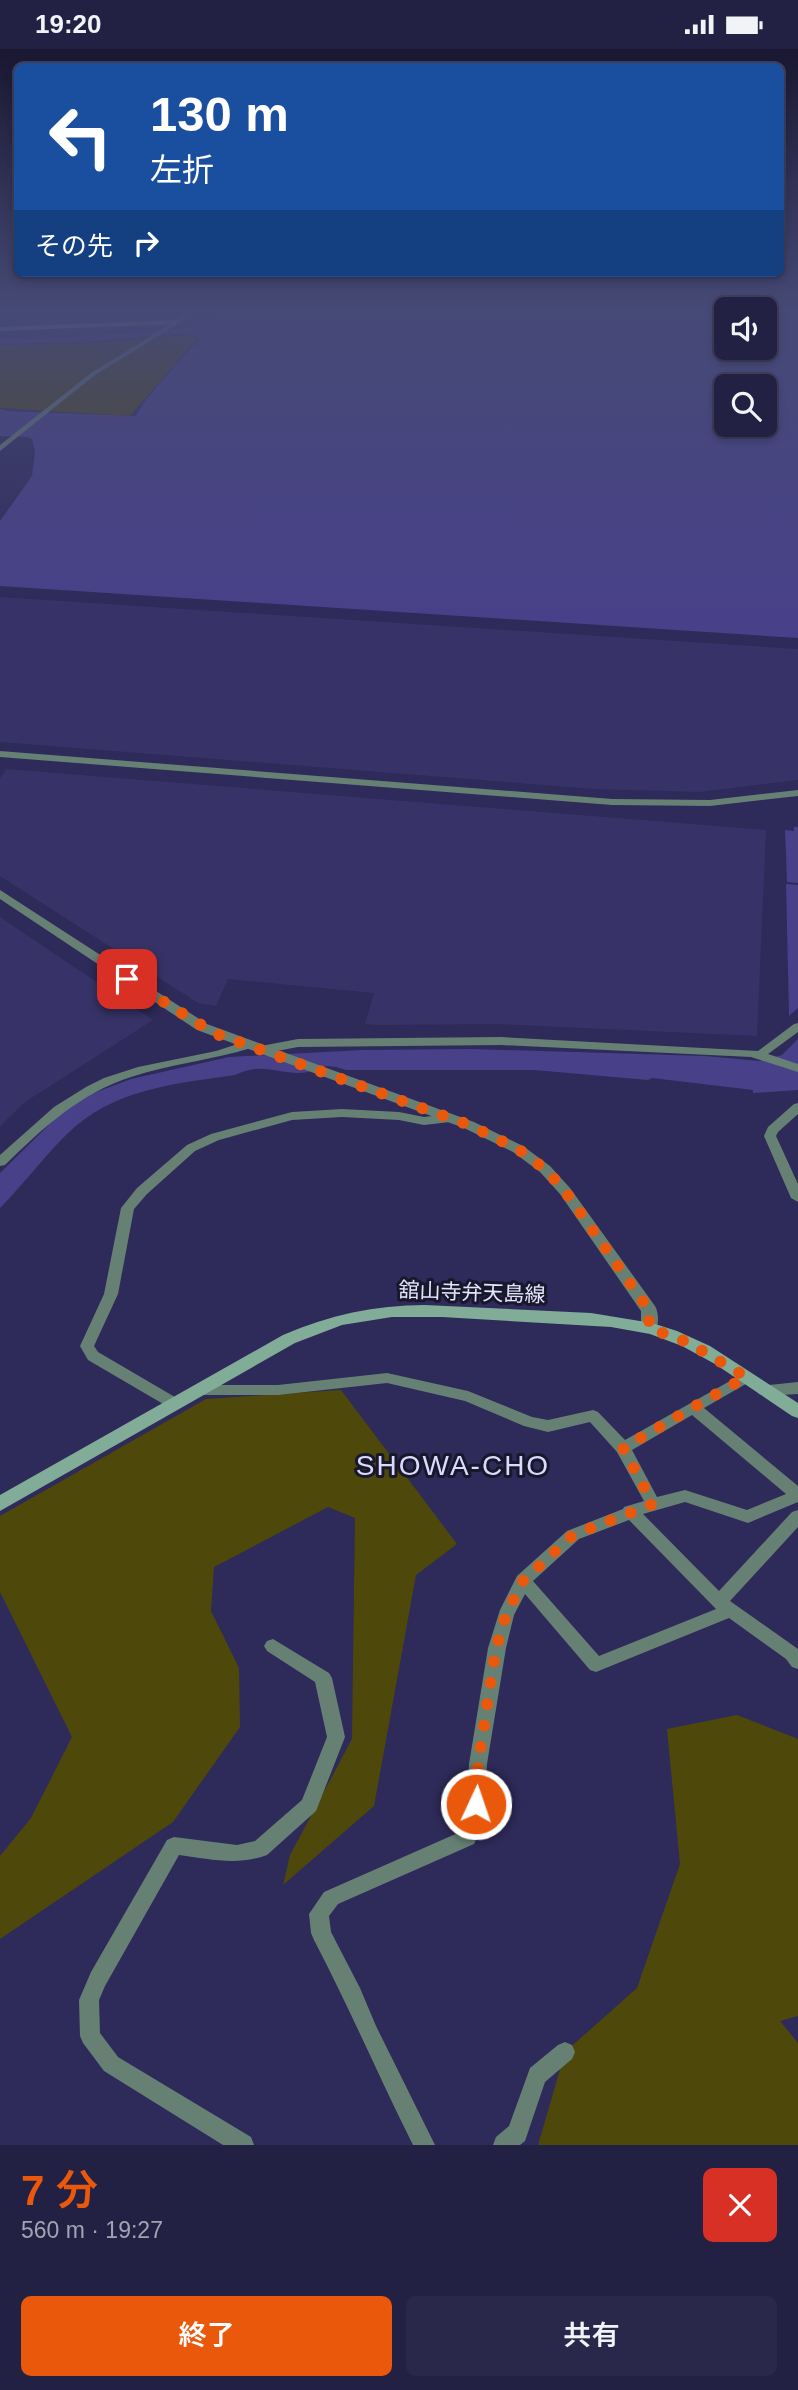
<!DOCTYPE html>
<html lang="ja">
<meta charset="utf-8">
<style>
:root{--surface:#222043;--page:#2a284a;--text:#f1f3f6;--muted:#a2a3b2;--line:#3f3e5c;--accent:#ea580c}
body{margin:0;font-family:Helvetica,"Noto Sans JP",sans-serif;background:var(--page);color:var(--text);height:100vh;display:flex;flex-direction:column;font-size:26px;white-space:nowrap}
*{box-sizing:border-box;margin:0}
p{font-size:23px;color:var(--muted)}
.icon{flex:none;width:38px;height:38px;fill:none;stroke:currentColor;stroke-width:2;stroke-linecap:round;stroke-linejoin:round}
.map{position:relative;height:2096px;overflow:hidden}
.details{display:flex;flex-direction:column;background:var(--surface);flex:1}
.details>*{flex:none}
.top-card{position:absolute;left:14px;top:14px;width:770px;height:214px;border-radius:10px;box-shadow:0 4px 10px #0003,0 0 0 2px var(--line);background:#1a4fa0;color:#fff;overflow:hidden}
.controls{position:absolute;left:714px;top:248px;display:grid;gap:14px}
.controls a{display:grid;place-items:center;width:63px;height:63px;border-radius:10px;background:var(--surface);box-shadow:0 4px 10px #0003,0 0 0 2px var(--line);font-size:35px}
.pin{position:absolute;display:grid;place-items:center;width:60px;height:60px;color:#fff;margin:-30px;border-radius:14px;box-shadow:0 4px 10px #0006}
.me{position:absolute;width:77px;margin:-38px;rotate:3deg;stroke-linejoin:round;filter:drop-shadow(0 0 5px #0008)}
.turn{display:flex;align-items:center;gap:24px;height:147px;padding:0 21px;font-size:32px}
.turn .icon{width:91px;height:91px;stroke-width:2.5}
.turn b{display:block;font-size:49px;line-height:60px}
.then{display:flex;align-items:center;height:66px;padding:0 21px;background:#0003;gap:14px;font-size:26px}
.round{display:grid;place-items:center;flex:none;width:74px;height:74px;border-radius:10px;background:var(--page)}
.head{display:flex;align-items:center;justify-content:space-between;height:119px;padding:0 21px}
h1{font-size:42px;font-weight:600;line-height:52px;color:var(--accent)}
.button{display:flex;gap:14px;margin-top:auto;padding:14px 21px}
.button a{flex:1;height:80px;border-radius:10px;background:var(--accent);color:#fff;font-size:28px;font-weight:600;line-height:80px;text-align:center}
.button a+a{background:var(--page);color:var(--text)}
.status{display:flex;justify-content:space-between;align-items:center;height:49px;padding:0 35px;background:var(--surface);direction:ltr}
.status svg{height:19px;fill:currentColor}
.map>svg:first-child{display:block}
.built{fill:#373368}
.green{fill:#4e490a}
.water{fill:#484189;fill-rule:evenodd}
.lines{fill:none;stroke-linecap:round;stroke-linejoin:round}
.minor{fill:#668074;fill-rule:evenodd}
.tertiary{fill:#668074;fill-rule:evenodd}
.secondary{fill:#81ac98;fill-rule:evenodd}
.route{stroke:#ea580c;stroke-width:12;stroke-dasharray:0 21.6}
.labels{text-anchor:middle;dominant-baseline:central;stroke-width:6;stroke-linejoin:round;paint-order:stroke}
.street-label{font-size:21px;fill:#e4e5fd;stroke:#18172c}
.near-neighbourhood-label{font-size:28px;letter-spacing:2px;fill:#dadafe;stroke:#18172c}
</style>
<div class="status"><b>19:20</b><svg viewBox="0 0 49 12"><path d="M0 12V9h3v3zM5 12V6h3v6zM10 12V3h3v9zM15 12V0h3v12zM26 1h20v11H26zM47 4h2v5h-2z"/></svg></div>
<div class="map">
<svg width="798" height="2096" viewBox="0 0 798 2096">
<rect width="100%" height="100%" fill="#2e2a59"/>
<path class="built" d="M 0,548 L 798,600 L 798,731 L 699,743 L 595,740 L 0,693 Z
M 6,720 L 766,781 L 757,987 L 499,975 L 378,976 L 365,975 L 374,944 L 228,930 L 216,957 L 198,954 L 0,827 L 0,730 Z
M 0,868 L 153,971 L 25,1053 L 0,1077 Z"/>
<path class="green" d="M 188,286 L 197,290 L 130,367 L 0,359 L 0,296 L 93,294 Z
M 341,1341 L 457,1495 L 416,1526 L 374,1757 L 283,1836 L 290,1806 L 352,1690 L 355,1469 L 328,1458 L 214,1518 L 211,1562 L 239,1619 L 240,1678 L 173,1773 L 0,1890 L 0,1807 L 31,1769 L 72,1688 L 0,1543 L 0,1467 L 206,1350 Z
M 737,1666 L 798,1690 L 798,1967 L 780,1972 L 798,1994 L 798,2096 L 538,2096 L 565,2003 L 637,1939 L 680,1815 L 667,1680 Z"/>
<path class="water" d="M 220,264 L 726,264 L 726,299 L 765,299 L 765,264 L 798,264 L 798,589 L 0,537 L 0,472 L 32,427 L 35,402 L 32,390 L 27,388 L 0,387 L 0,360 L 7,362 L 136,367 L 147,349 L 200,289 L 187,284 L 94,292 L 0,295 L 0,289 L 44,290 L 175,281 L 204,274 ZM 726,338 L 765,338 L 765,376 L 726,376 Z
M 794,778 L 798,778 L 798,834 L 787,833 L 785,781 L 794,782 Z
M 786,835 L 798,836 L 798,959 L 789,967 Z
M 798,990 L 798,1041 L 753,1044 L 753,1041 L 652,1029 L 648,1031 L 534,1021 L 346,1021 C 317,1011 320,1024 297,1024 C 272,1023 260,1014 235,1026 C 179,1034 122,1039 77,1076 C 50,1099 26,1133 0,1159 L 0,1124 L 61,1064 L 83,1048 L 131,1030 L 229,1008 L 363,1001 L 471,1000 L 705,1007 L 760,1012 L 782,1006 Z"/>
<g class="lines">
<path class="minor" d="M 798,974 L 798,983 L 768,1005 L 798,1015 L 798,1023 L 751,1008 L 501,996 L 298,998 L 261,1005 L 255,1001 L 261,997 L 298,990 L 501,988 L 758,1002 L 794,975 Z
M 247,992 L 253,996 L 251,999 C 212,1011 170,1015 131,1028 C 80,1044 42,1080 5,1116 L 0,1117 L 0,1106 L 54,1058 L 86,1038 L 104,1029 L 138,1018 L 216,1002 Z
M 798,1054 L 798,1065 L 778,1083 L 776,1087 L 798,1135 L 798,1153 L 791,1149 L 764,1087 L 768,1078 L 794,1055 Z
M 342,1060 L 399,1063 L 424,1068 L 450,1065 L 456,1069 L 450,1073 L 424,1076 L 399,1071 L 342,1068 L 292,1071 L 219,1091 L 195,1102 L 147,1145 L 134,1160 L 118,1245 L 94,1297 L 98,1303 L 180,1351 L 182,1355 L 180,1359 L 175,1360 L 170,1359 L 88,1311 L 80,1297 L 104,1245 L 121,1159 L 137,1139 L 187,1096 L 211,1085 L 292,1063 Z
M 746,1323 L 751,1324 L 753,1328 L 751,1332 L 704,1359 L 798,1437 L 798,1453 L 748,1474 L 685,1453 L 643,1465 L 719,1542 L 792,1463 L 798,1461 L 798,1478 L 730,1552 L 798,1600 L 798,1620 L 792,1618 L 786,1610 L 729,1569 L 596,1623 L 590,1621 L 525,1545 L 514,1566 L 506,1599 L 487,1715 L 484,1775 L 474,1795 L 338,1855 L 329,1867 L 331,1883 L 360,1939 L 376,1977 L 435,2096 L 413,2096 C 379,2028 349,1958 314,1891 L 311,1884 L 309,1865 L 324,1843 L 460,1783 L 466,1774 L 469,1715 L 488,1599 L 500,1561 L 517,1527 L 567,1482 L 623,1460 L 624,1458 L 644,1452 L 617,1403 L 590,1373 L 548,1383 L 524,1377 L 465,1352 L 387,1334 L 278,1346 L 200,1346 L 195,1345 L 193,1341 L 195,1337 L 200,1336 L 278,1336 L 387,1324 L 468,1342 L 532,1368 L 548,1371 L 593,1361 L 598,1363 L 625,1391 ZM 692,1366 L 786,1445 L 747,1461 L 685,1441 L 657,1448 L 632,1401 ZM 629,1471 L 716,1560 L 599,1607 L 533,1532 L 579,1490 Z
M 273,1590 L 329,1624 L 332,1629 L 345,1688 L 316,1762 L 267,1806 C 238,1817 209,1810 179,1806 L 105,1937 L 99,1951 L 100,1984 L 118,2008 L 251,2088 L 254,2096 L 223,2096 L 104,2022 L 83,1994 L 80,1987 L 79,1951 L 91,1923 L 167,1791 L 174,1788 L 237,1796 L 255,1792 L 302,1751 L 327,1688 L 315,1633 L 267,1602 L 264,1597 L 267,1592 Z
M 565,1993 L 572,1996 L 575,2003 L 572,2010 L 545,2033 L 525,2092 L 520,2096 L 493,2096 L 496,2088 L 509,2077 L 530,2019 L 558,1996 Z"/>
<path class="tertiary" d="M 176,272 L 181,273 L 95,326 L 0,402 L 0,396 L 91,324 Z
M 0,702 L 612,750 L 710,751 L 798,741 L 798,747 L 710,757 L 612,756 L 0,708 Z
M 0,841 L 207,975 L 474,1073 L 523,1097 L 550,1117 L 570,1139 L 655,1257 C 659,1264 659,1276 655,1283 L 643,1283 L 641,1279 L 641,1262 L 560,1145 L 540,1123 L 513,1103 L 464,1079 L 197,981 L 0,850 Z
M 798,1333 L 798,1345 L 765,1347 L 759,1345 L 757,1341 L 759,1337 Z"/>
<path class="secondary" d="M 185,264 L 192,264 L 178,275 L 0,282 L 0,278 L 176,271 Z
M 425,1256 L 591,1264 L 652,1274 L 677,1282 L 710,1297 L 798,1354 L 798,1369 L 792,1367 L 715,1315 L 682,1297 L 650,1285 L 611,1278 L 442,1268 L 392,1268 L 342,1276 L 295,1294 L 0,1462 L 0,1446 L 283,1286 C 329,1266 375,1256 425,1256 Z"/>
</g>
<linearGradient id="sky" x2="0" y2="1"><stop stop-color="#191731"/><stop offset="0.47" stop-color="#464a76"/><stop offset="1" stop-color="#464a76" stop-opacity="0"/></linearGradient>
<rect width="798" height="558" fill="url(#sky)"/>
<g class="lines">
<path class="route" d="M 127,930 L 214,984 L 469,1076 L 518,1100 L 545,1120 L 565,1142 L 649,1261 L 649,1279 L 687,1293 L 746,1328 L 623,1399 L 653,1455 L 573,1486 L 523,1532 L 506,1566 L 496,1599 L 478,1715 L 476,1755"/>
</g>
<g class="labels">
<g class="street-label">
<text transform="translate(472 1243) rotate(2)">舘山寺弁天島線</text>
</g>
<g class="near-neighbourhood-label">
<text x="453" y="1416">SHOWA-CHO</text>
</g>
</g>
</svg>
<div class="controls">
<a><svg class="icon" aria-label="sound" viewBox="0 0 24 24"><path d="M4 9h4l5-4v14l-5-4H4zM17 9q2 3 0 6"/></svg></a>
<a><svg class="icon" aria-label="search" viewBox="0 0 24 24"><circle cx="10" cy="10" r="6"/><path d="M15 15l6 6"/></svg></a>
</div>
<div class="pin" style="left:127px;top:930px;background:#d93025"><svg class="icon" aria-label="arrive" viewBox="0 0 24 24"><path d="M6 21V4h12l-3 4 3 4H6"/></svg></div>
<svg class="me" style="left:476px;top:1755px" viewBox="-20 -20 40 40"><circle r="17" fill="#ea580c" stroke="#fff" stroke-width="3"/><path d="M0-11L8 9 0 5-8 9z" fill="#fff"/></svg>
<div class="top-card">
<div class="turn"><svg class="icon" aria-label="left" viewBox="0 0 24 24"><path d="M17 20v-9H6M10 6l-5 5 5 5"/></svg><div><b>130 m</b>左折</div></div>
<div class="then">その先<svg class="icon" aria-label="right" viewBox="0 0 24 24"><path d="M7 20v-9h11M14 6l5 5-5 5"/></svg></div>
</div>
</div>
<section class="details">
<div class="head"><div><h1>7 分</h1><p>560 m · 19:27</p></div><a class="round" style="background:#d93025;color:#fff"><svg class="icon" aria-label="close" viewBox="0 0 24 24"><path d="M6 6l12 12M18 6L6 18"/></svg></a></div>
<div class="button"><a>終了</a><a>共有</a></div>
</section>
